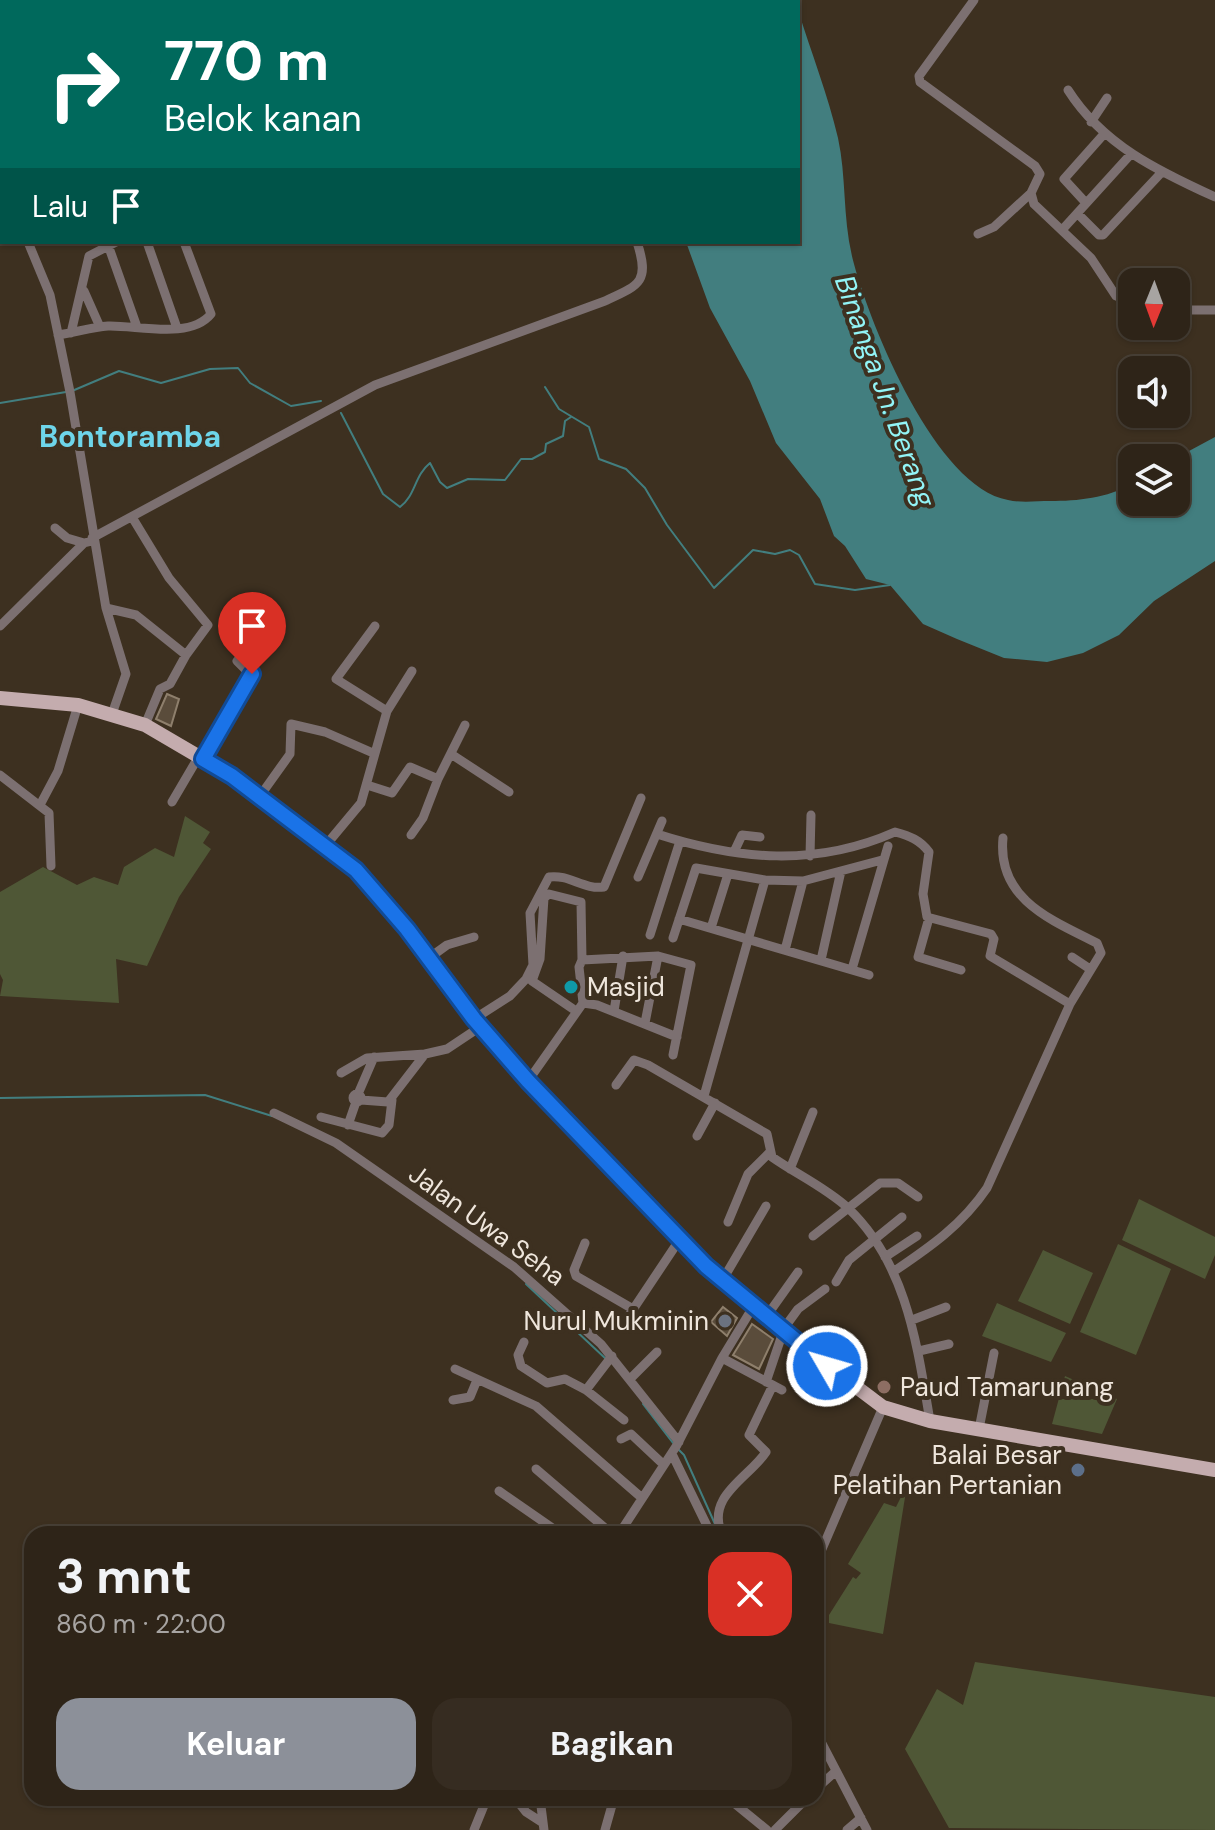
<!DOCTYPE html>
<html lang="id">
<meta charset="utf-8">
<style>
:root{--surface:#2e2418;--page:#362c21;--text:#f1f3f6;--muted:#a7a4a2;--line:#494137;--accent:#8c9099}
body{margin:0;font-family:"DM Sans",sans-serif;background:var(--page);color:var(--text);height:100vh;display:flex;flex-direction:column;font-size:30px;white-space:nowrap}
*{box-sizing:border-box;margin:0}
p{font-size:26px;color:var(--muted)}
.icon{flex:none;width:44px;height:44px;fill:none;stroke:currentColor;stroke-width:2;stroke-linecap:round;stroke-linejoin:round}
.map{position:relative;flex:1;overflow:hidden}
.details{position:absolute;left:24px;top:1526px;width:800px;height:280px;display:flex;flex-direction:column;background:var(--surface);border-radius:24px;box-shadow:0 2px 6px #0004,0 0 0 2px var(--line)}
.details>*{flex:none}
.banner{position:absolute;left:0px;top:0px;width:800px;height:244px;box-shadow:0 2px 6px #0004,0 0 0 2px var(--line);background:#00695c;color:#fff;overflow:hidden}
.needle{width:52px;rotate:181deg}
.buttons{position:absolute;left:1118px;top:268px;display:grid;gap:16px}
.buttons a{display:grid;place-items:center;width:72px;height:72px;border-radius:16px;background:var(--surface);box-shadow:0 2px 6px #0004,0 0 0 2px var(--line);font-size:40px}
.pin{position:absolute;display:grid;place-items:center;width:68px;height:68px;color:#fff;margin:-82px -34px;border-radius:50% 50% 50% 0;rotate:-45deg;box-shadow:0 0 8px #0007}
.pin .icon{rotate:45deg}
.me{position:absolute;width:88px;margin:-44px;rotate:308deg;stroke-linejoin:round;filter:drop-shadow(0 0 6px #0008)}
.turn{display:flex;align-items:center;gap:28px;height:168px;padding:0 32px;font-size:36px}
.turn .icon{width:104px;height:104px;stroke-width:2.5}
.turn b{display:block;font-size:56px;line-height:68px}
.then{display:flex;align-items:center;height:76px;padding:0 32px;background:#0003;gap:16px;font-size:30px}
.round{display:grid;place-items:center;flex:none;width:84px;height:84px;border-radius:24px;background:var(--page)}
.summary{display:flex;align-items:center;justify-content:space-between;height:136px;padding:0 32px}
h1{font-size:48px;font-weight:700;line-height:60px}
.primary-button{display:flex;gap:16px;margin-top:auto;padding:16px 32px}
.primary-button a{flex:1;height:92px;border-radius:24px;background:var(--accent);color:#fff;font-size:32px;font-weight:700;line-height:92px;text-align:center}
.primary-button a+a{background:var(--page);color:var(--text)}
.map>svg:first-child{display:block}
.green{fill:#4f5736}
.water{fill:#427e7f}
.lines{fill:none;stroke-linecap:round;stroke-linejoin:round}
.stream{stroke:#427e7f;stroke-width:2}
.building{fill:#5a4c3b;stroke:#8e7f6c;stroke-width:2}
.street{stroke:#7c7071;stroke-width:9}
.primary{stroke:#c4acae;stroke-width:14}
.route-casing{stroke:#114b97;stroke-width:20}
.route{stroke:#1a73e8;stroke-width:14}
.culture-dot{fill:#0f9aa8;stroke:#3d3020;stroke-width:3}
.worship-dot{fill:#6b7280;stroke:#3d3020;stroke-width:3}
.education-dot{fill:#8d6e63;stroke:#3d3020;stroke-width:3}
.service-dot{fill:#5c6f8a;stroke:#3d3020;stroke-width:3}
.labels{text-anchor:middle;dominant-baseline:central;stroke-width:8;stroke-linejoin:round;paint-order:stroke}
.poi-label{font-size:26px;fill:#efe6dc;stroke:#3d3020;text-anchor:start}
.street-label{font-size:26px;fill:#efe6dc;stroke:#3d3020}
.water-label{font-size:28px;font-style:italic;fill:#92f4f6;stroke:#3d3020}
.quarter-label{font-size:30px;font-weight:bold;fill:#6ed5ea;stroke:#3d3020}
</style>
<div class="map">
<svg width="1215" height="1830" viewBox="0 0 1215 1830">
<rect width="100%" height="100%" fill="#3d3020"/>
<path class="green" d="M 185,816 L 210,832 L 203,843 L 211,849 L 179,897 L 147,966 L 116,959 L 119,1003 L 0,996 L 3,980 L 0,974 L 0,892 L 43,867 L 77,885 L 94,877 L 118,885 L 124,867 L 155,848 L 174,857 Z
M 1139,1199 L 1215,1237 L 1215,1255 L 1205,1279 L 1122,1240 Z
M 1118,1244 L 1171,1269 L 1136,1355 L 1080,1332 Z
M 1043,1250 L 1093,1273 L 1070,1324 L 1018,1301 Z
M 997,1303 L 1066,1333 L 1051,1362 L 982,1336 Z
M 1065,1376 L 1117,1399 L 1102,1434 L 1052,1424 Z
M 907,1485 L 883,1634 L 829,1623 L 829,1615 L 853,1577 L 856,1579 L 861,1573 L 848,1564 L 884,1503 L 896,1507 Z
M 975,1662 L 1215,1697 L 1215,1830 L 949,1828 L 905,1749 L 937,1689 L 963,1705 Z"/>
<path class="water" d="M 798,10 C 811,52 828,95 838,138 C 847,179 842,221 854,264 C 871,327 936,487 1008,500 C 1021,503 1037,501 1050,501 C 1078,501 1107,498 1132,484 L 1132,502 L 1176,502 L 1176,458 L 1215,437 L 1215,561 L 1154,601 L 1119,635 L 1083,653 L 1047,662 L 1004,658 L 957,639 L 923,624 L 890,585 L 866,579 L 845,546 L 834,536 L 820,499 L 776,443 L 750,381 L 710,308 L 686,242 L 798,242 Z"/>
<g class="lines">
<path class="stream" d="M 545,387 L 559,409 L 589,427 L 599,459 L 626,469 L 645,488 L 667,525 L 714,588 L 753,550 L 775,554 L 790,550 L 799,555 L 815,584 L 855,590 L 890,585
M 72,391 L 119,371 L 161,383 L 210,369 L 238,368 L 250,383 L 291,406 L 321,401
M 0,403 L 66,392
M 341,413 L 383,494 L 400,507 C 416,495 414,476 430,463 L 440,482 L 447,488 L 468,479 L 505,480 L 521,459 L 532,459 L 545,452 L 546,444 L 563,436 L 565,421 L 571,417
M 0,1098 L 205,1095 L 272,1116
M 526,1284 L 606,1359
M 643,1404 L 673,1443
M 677,1448 L 684,1455 L 715,1524"/>
</g>
<path class="building" d="M 167,694 L 179,699 L 171,726 L 156,719 Z
M 723,1307 L 737,1318 L 727,1336 L 711,1322 Z
M 752,1324 L 773,1339 L 759,1369 L 733,1355 Z"/>
<g class="lines">
<path class="street" d="M 974,0 L 919,76 L 920,82 L 1035,166 L 1040,174 L 1031,193 L 1034,204 L 1091,258 L 1116,296 L 1132,303
M 21,2 L 22,0
M 0,30 L 2,27
M 0,65 L 2,66
M 1068,90 C 1103,145 1158,171 1215,197
M 1091,122 L 1107,98
M 0,158 L 2,157
M 1086,203 L 1064,179 L 1104,134
M 0,209 L 2,211
M 1078,214 L 1099,235 L 1103,235 L 1161,173
M 1062,230 L 1131,154
M 978,234 L 994,227 L 1031,193
M 28,242 L 50,295 L 70,392 L 106,608 L 126,674 L 112,714
M 107,242 L 137,327
M 147,242 L 177,328
M 84,291 L 100,327
M 1176,310 L 1215,310
M 71,333 L 89,256 L 116,242
M 58,335 C 75,333 91,327 108,326 C 137,325 190,340 211,314 L 184,242
M 132,517 L 169,578 L 208,625 L 186,655
M 55,528 L 67,538 L 84,543
M 92,538 L 375,385 L 605,301 C 640,285 650,282 637,242
M 106,608 L 136,615 L 186,655 L 170,684 L 160,689 L 145,725
M 0,626 L 84,543 L 92,541
M 375,626 L 336,679 L 387,711
M 451,754 L 509,792
M 203,759 L 252,676 L 237,661 L 270,619
M 0,775 L 49,813 L 51,866
M 367,785 L 392,793 L 410,767 L 438,779 L 465,725
M 260,796 L 290,754 L 291,724 L 325,732 L 373,753
M 172,802 L 199,756
M 40,805 L 58,771 L 78,705
M 657,834 C 738,860 816,867 895,832 C 910,836 920,840 929,852 L 923,894 L 927,917 L 991,934 L 994,939 L 990,956 L 1070,1004
M 411,835 L 423,818 L 438,779
M 326,845 L 361,803 L 387,711 L 412,671
M 734,852 L 742,835 L 760,837
M 810,856 L 811,815
M 638,877 L 662,821
M 929,918 L 918,957 L 961,970
M 679,919 L 869,975
M 711,928 L 728,874
M 650,935 L 680,841
M 673,938 L 696,868 L 765,880 L 803,881 L 882,860
M 785,950 L 803,881
M 1072,957 L 1090,969
M 429,958 L 447,945 L 474,937
M 821,960 L 841,871
M 852,969 L 888,846
M 583,1003 L 579,967 L 582,960 L 658,956 L 691,965 L 673,1055
M 576,1011 L 532,981 L 540,959 L 544,898 L 549,894 L 581,902 L 582,960
M 614,1011 L 623,956
M 474,1019 L 510,996 L 526,979 L 533,965 L 530,913 L 549,877 C 569,874 584,890 604,887 L 641,798
M 645,1023 L 658,956
M 341,1073 L 367,1058 L 425,1054
M 528,1081 L 583,1003 L 597,1005 L 677,1037
M 616,1085 L 634,1060 L 648,1065 L 767,1134 L 772,1157 C 796,1174 825,1187 848,1208 C 907,1264 917,1345 930,1421
M353 1098a4 4 0 1 1 8 0a4 4 0 1 1-8 0Z
M 358,1094 L 374,1057
M 704,1096 L 765,880
M 361,1100 L 388,1102 L 425,1054 L 447,1049 L 480,1027
M 274,1113 L 336,1143 L 514,1267 L 601,1344 L 679,1442
M 321,1117 L 382,1133 L 389,1125 L 392,1100
M 348,1125 L 356,1102
M 697,1136 L 715,1103
M 790,1169 L 813,1112
M 728,1222 L 748,1174 L 770,1152
M 813,1236 L 880,1183 L 898,1183 L 918,1197
M 585,1243 L 574,1270 L 576,1276 L 633,1309
M 885,1257 L 917,1236
M 893,1272 C 930,1247 962,1225 987,1188 L 1070,1004 L 1101,953 L 1097,943 C 1051,920 997,899 1003,838
M 722,1281 L 766,1206
M 836,1282 L 849,1260 L 902,1217
M 766,1317 L 798,1272
M 912,1320 L 946,1307
M 624,1323 L 680,1239
M 782,1331 L 798,1309 L 825,1289
M 524,1342 L 518,1355 L 521,1366 L 547,1383 L 565,1379 L 586,1390 L 612,1356
M 919,1351 L 949,1344
M 722,1358 L 782,1390
M 455,1369 L 536,1406 L 642,1498
M 630,1379 L 657,1352
M 766,1382 L 783,1332
M 586,1390 L 624,1420
M 453,1400 L 470,1397 L 477,1380
M 979,1429 L 994,1353
M 621,1439 L 631,1434 L 664,1465
M 672,1454 L 711,1534
M 536,1469 L 612,1534
M 499,1491 L 561,1534
M 619,1534 L 677,1445 L 722,1358 L 753,1307
M 722,1534 C 705,1496 750,1477 766,1452 L 749,1435 L 773,1385
M 816,1563 L 883,1407
M 816,1732 L 867,1830
M 816,1789 L 836,1771
M 515,1798 L 526,1812 L 543,1823
M 540,1798 L 544,1830
M 734,1803 L 767,1830
M 474,1830 L 487,1798
M 605,1830 L 614,1798
M 775,1830 L 807,1798
M 847,1830 L 861,1818"/>
<path class="primary" d="M 0,698 L 78,705 L 145,725 L 232,776 L 330,848 L 372,887 L 474,1019 L 528,1081 L 706,1266 L 782,1331 L 883,1407 L 930,1421 L 1215,1470"/>
</g>
<g class="lines">
<g class="route-casing">
<path id="route" d="M 252,674 L 203,759 L 232,776 L 356,870 L 407,929 L 474,1019 L 528,1081 L 706,1266 L 827,1366"/>
</g>
<use href="#route" class="route"/>
</g>
<circle class="culture-dot" cx="571" cy="987" r="8"/>
<circle class="worship-dot" cx="725" cy="1321" r="8"/>
<circle class="education-dot" cx="884" cy="1387" r="8"/>
<circle class="service-dot" cx="1078" cy="1470" r="8"/>
<g class="labels">
<g class="poi-label">
<text x="587" y="987">Masjid</text>
<text x="709" y="1321" text-anchor="end">Nurul Mukminin</text>
<text x="900" y="1387">Paud Tamarunang</text>
<text x="1062" y="1455" text-anchor="end">Balai Besar<tspan x="1062" dy="30">Pelatihan Pertanian</tspan></text>
</g>
<g class="street-label">
<text transform="translate(487 1225) rotate(36)">Jalan Uwa Seha</text>
</g>
<g class="water-label">
<text transform="translate(885 391) rotate(70)">Binanga Jn. Berang</text>
</g>
<g class="quarter-label">
<text x="130" y="436">Bontoramba</text>
</g>
</g>
</svg>
<div class="buttons">
<a><svg class="needle" viewBox="-14 -14 28 28"><path d="M0-13l5 13h-10z" fill="#e53935"/><path d="M0 13l5-13h-10z" fill="#a7a4a2"/></svg></a>
<a><svg class="icon" aria-label="sound" viewBox="0 0 24 24"><path d="M4 9h4l5-4v14l-5-4H4zM17 9q2 3 0 6"/></svg></a>
<a><svg class="icon" aria-label="layers" viewBox="0 0 24 24"><path d="M12 4l9 5-9 5-9-5zM3 14l9 5 9-5"/></svg></a>
</div>
<div class="pin" style="left:252px;top:674px;background:#d93025"><svg class="icon" aria-label="arrive" viewBox="0 0 24 24"><path d="M6 21V4h12l-3 4 3 4H6"/></svg></div>
<svg class="me" style="left:827px;top:1366px" viewBox="-20 -20 40 40"><circle r="17" fill="#1a73e8" stroke="#fff" stroke-width="3"/><path d="M0-11L8 9 0 5-8 9z" fill="#fff"/></svg>
<div class="banner">
<div class="turn"><svg class="icon" aria-label="right" viewBox="0 0 24 24"><path d="M7 20v-9h11M14 6l5 5-5 5"/></svg><div><b>770 m</b>Belok kanan</div></div>
<div class="then">Lalu<svg class="icon" aria-label="arrive" viewBox="0 0 24 24"><path d="M6 21V4h12l-3 4 3 4H6"/></svg></div>
</div>
<section class="details">
<div class="summary"><div><h1>3 mnt</h1><p>860 m · 22:00</p></div><a class="round" style="background:#d93025;color:#fff"><svg class="icon" aria-label="close" viewBox="0 0 24 24"><path d="M6 6l12 12M18 6L6 18"/></svg></a></div>
<div class="primary-button"><a>Keluar</a><a>Bagikan</a></div>
</section>
</div>
